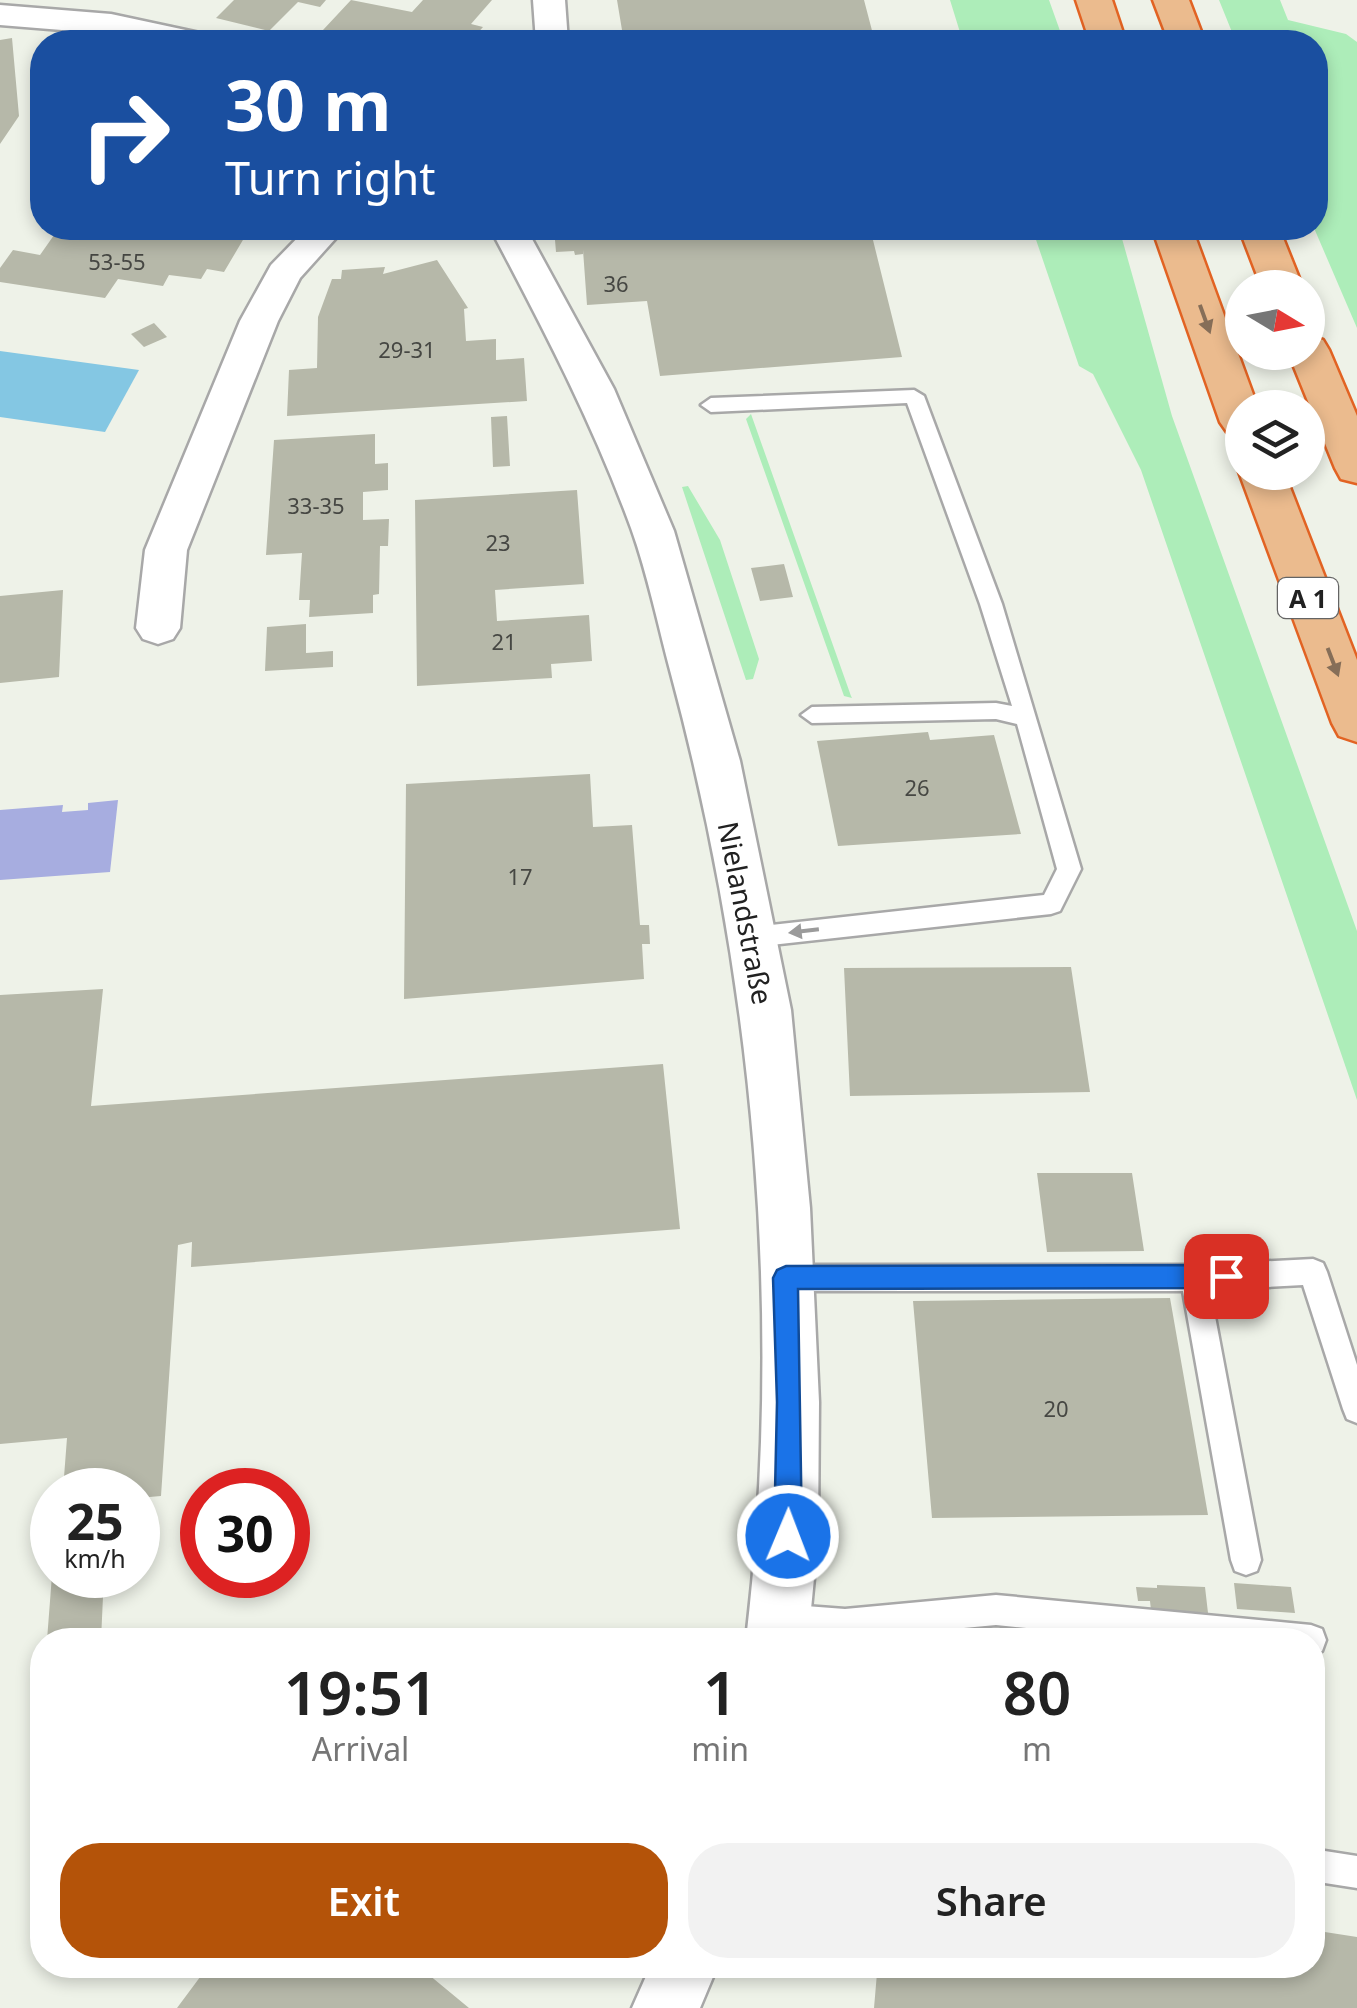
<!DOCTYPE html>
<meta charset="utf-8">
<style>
:root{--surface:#fff;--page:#f2f2f2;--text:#222;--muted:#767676;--accent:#b45309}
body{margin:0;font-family:"Noto Sans",sans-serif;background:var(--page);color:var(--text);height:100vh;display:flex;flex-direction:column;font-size:38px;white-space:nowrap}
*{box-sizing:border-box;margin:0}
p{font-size:32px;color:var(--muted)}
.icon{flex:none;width:55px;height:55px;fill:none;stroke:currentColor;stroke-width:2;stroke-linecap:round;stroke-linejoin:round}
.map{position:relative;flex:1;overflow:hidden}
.drawer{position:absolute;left:30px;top:1628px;width:1295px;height:350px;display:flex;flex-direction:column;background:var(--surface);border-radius:40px;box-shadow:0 5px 15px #0003}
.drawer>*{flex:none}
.banner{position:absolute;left:30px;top:30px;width:1298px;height:210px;border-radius:40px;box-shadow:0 5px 15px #0003;background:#1a4fa0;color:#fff;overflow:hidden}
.needle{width:65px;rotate:100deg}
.fabs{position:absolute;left:1225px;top:270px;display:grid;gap:20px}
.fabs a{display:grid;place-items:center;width:100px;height:100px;border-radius:50%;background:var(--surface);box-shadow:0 5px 15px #0003;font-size:50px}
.speed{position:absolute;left:30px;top:1468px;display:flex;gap:20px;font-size:50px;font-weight:700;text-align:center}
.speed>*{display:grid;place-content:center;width:130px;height:130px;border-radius:50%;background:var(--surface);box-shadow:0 5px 15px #0003;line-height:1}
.speed small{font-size:25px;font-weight:400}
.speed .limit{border:15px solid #d22;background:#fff;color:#111}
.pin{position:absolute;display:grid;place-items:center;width:85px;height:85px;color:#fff;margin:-42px;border-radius:20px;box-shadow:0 5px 15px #0006}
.me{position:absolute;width:110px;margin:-55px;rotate:1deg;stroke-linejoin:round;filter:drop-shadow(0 0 8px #0008)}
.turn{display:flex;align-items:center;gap:35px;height:210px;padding:0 30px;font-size:45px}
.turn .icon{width:130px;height:130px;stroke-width:2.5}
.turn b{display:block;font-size:70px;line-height:85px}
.eta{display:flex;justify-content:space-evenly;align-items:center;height:170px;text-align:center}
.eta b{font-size:60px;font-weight:600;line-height:70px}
.action{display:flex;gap:20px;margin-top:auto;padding:20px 30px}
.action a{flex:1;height:115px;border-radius:40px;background:var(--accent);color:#fff;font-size:40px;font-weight:600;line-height:115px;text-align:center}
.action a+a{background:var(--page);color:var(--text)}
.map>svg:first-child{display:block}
.grass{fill:#adedb9}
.pitch{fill:#84c7e3}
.water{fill:#a7ade0}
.building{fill:#b6b8a9}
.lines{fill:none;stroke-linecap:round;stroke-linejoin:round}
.service-casing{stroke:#a8a8a8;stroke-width:5}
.minor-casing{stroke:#a8a8a8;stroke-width:5}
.motorway-casing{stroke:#e26323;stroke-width:5}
.service{fill:#fff;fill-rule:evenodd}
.minor{fill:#fff;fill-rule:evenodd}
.motorway{fill:#ebbb8e;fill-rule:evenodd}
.oneway{fill:#866e58}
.oneway2{fill:#9b9b9b}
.route{fill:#1a73e8;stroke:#114b97;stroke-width:2.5}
.labels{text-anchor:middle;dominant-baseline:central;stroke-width:8;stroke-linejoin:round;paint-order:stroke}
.number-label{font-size:22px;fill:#464743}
.shield{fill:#fff;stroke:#646464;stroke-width:2.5}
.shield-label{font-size:25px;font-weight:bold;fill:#212121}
.street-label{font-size:28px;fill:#212121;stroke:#fff}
</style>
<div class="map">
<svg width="1357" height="2008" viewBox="0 0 1357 2008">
<rect width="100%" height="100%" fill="#eef2e8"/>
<path class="grass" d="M 950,0 L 1049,0 L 1064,42 L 963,42 Z
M 1219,0 L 1280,0 L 1288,20 L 1346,34 L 1357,42 L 1357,328 L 1314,228 L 1315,42 L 1236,42 Z
M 1032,228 L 1119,228 L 1172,416 L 1357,931 L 1357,1100 L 1141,470 L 1093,374 L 1079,366 Z
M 751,414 L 851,696 L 852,698 L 844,696 L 746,419 Z
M 688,486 L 720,540 L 759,659 L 753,679 L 746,680 L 682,487 Z"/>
<path class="pitch" d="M 0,351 L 139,370 L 105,432 L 0,417 Z"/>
<path class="water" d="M 118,800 L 110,872 L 0,880 L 0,810 L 63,805 L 62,812 L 88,810 L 88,803 Z"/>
<path class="building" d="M 234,0 L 326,0 L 320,7 L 298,2 L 269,31 L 216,18 Z
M 351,0 L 412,12 L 423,0 L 492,0 L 471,24 L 483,27 L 476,35 L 503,42 L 376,42 L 323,30 Z
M 617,0 L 864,0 L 875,42 L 624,42 Z
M 12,38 L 19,116 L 0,144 L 0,40 Z
M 59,228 L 250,228 L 224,272 L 207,269 L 201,279 L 169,275 L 163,286 L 118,279 L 105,298 L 0,282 L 0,268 L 13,250 L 40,255 Z
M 554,228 L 870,228 L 902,357 L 660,376 L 647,301 L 587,305 L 583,250 L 583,254 L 575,255 L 574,251 L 556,252 Z
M 437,260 L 468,308 L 464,309 L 466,341 L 496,339 L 496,360 L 524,358 L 527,401 L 287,416 L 289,370 L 317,368 L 318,317 L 332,279 L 341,279 L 342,270 L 385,267 L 383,274 Z
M 154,323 L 167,337 L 144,347 L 131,334 Z
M 507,416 L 510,466 L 493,467 L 491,417 Z
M 375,434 L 375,464 L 388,463 L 388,490 L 363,492 L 363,520 L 389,519 L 388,546 L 380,546 L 379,594 L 373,595 L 373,613 L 309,617 L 310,600 L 299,600 L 302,553 L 266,555 L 274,440 Z
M 577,490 L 584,584 L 495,590 L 497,621 L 589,615 L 592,661 L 551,664 L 552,678 L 417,686 L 415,500 Z
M 784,564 L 793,597 L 760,601 L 751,568 Z
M 63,590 L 59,677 L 0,683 L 0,596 Z
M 306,624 L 306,653 L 333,651 L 333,667 L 265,671 L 267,627 Z
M 928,732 L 930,740 L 994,735 L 1021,834 L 838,846 L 817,741 Z
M 590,774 L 593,827 L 632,825 L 640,925 L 649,925 L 650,944 L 642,944 L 644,979 L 404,999 L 406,784 Z
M 1071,967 L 1090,1092 L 850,1096 L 844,968 Z
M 103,989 L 91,1106 L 663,1064 L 680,1229 L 191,1267 L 192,1242 L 178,1245 L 161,1496 L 138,1498 L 138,1490 L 63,1490 L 67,1438 L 0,1444 L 0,995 Z
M 1037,1173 L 1132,1173 L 1144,1251 L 1047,1252 Z
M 1170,1298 L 1208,1515 L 932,1518 L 913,1301 Z
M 52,1575 L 104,1575 L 101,1640 L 47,1640 Z
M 1234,1583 L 1291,1587 L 1295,1613 L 1237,1609 Z
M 1157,1585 L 1205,1587 L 1208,1613 L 1151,1610 L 1150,1601 L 1138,1601 L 1136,1587 L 1157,1588 Z
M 994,1630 L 1046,1638 L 1046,1640 L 993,1640 Z
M 1312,1668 L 1318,1668 L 1321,1727 L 1312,1726 Z
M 1312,1930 L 1357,1937 L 1357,2008 L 874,2008 L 877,1973 L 865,1971 L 865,1965 L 1312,1965 Z
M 209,1965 L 417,1965 L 469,2008 L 177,2008 Z"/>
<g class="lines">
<g class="service-casing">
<path id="service" d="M 914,390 L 924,396 L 1002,604 L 1081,869 L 1060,911 L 1051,914 L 752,947 L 743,944 L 740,937 L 743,930 L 752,927 L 1044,895 L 1057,869 L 1017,724 L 996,719 L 812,723 L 801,715 L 812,707 L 996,703 L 1012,706 L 980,604 L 907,403 L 711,412 L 701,405 L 711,398 Z
M 1313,1259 L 1323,1263 L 1327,1272 L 1357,1365 L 1357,1423 L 1347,1419 L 1343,1409 L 1303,1285 L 1210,1290 L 1261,1560 L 1257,1571 L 1246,1575 L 1235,1571 L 1231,1560 L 1183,1291 L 785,1291 L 775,1287 L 771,1278 L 775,1269 L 785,1265 L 1194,1265 Z
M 996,1595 L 1311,1625 L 1322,1629 L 1326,1640 L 1322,1651 L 1312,1655 L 1312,1640 L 1151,1640 L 996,1625 L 845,1639 L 779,1634 L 768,1630 L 764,1619 L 768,1608 L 779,1604 L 845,1609 Z
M 1312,1849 L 1357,1856 L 1357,1888 L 1312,1881 Z"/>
</g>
<g class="minor-casing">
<path id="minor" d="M 533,0 L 565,0 L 568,42 L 536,42 Z
M 0,5 L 111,14 L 209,35 L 214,42 L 152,42 L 111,34 L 0,25 Z
M 307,228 L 345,228 L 300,278 L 278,321 L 187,550 L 180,628 L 173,639 L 158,644 L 143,639 L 136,628 L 145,550 L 240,321 L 271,265 Z
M 490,228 L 526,228 L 614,389 L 674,531 L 740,761 L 791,1010 L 810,1208 L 819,1402 L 818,1537 L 808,1640 L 746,1640 C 784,1319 755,986 671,674 C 658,626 648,575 631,528 C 593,424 542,326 490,228 Z
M 651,1965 L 718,1965 L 700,2008 L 632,2008 Z"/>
</g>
<g class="motorway-casing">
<path id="motorway" d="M 1076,0 L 1112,0 L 1126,42 L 1090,42 Z
M 1153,0 L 1189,0 L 1205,42 L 1169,42 Z
M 1152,228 L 1192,228 L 1258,408 L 1242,408 L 1242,436 L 1227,432 L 1220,422 Z
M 1239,228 L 1279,228 L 1303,288 L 1262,288 Z
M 1308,336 L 1323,340 L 1329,350 L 1357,416 L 1357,483 L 1341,479 L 1335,468 L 1288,352 L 1308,352 Z
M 1242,466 L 1242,472 L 1284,472 L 1357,660 L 1357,742 L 1339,736 L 1332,723 L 1239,472 Z"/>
</g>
<use href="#service" class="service"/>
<use href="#minor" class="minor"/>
<use href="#motorway" class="motorway"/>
</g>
<defs><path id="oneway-solid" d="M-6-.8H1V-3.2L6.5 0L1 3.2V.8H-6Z" transform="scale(2.5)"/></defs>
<g class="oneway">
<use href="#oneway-solid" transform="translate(1205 319) rotate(70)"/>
<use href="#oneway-solid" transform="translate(1333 662) rotate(69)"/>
</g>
<use class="oneway2" href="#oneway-solid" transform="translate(804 931) rotate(173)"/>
<path class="route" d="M 1226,1265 L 1235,1268 L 1238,1276 L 1235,1285 L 1226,1288 L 798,1289 L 802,1536 L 798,1546 L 788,1550 L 778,1546 L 774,1536 L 777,1402 L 773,1278 L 777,1270 L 786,1266 Z"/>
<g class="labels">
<g class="number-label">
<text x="117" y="261">53-55</text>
<text x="616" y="283">36</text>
<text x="407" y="349">29-31</text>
<text x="316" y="505">33-35</text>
<text x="498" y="542">23</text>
<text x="504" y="641">21</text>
<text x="917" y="787">26</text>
<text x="520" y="876">17</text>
<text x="1056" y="1408">20</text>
</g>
<rect class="shield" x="1278" y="578" width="60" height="40" rx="8"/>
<g class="shield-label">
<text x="1308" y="598">A 1</text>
</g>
<g class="street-label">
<text transform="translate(746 913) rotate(79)">Nielandstraße</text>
</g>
</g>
</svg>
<div class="fabs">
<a><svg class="needle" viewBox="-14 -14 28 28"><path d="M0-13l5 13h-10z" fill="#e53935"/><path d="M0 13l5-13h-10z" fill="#767676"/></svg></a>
<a><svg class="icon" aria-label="layers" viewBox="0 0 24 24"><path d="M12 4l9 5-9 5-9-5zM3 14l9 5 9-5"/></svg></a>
</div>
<div class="speed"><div>25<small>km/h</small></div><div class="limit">30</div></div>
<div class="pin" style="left:1226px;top:1276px;background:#d93025"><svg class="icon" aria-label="arrive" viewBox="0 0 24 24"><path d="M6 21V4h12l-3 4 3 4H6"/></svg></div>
<svg class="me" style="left:788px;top:1536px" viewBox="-20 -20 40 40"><circle r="17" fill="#1a73e8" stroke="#fff" stroke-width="3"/><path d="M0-11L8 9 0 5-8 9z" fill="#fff"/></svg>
<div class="banner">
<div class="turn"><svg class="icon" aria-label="right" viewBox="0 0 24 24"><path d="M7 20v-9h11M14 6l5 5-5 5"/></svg><div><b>30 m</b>Turn right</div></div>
</div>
<section class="drawer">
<div class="eta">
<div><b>19:51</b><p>Arrival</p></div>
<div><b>1</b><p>min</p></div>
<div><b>80</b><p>m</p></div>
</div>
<div class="action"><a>Exit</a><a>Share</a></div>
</section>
</div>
